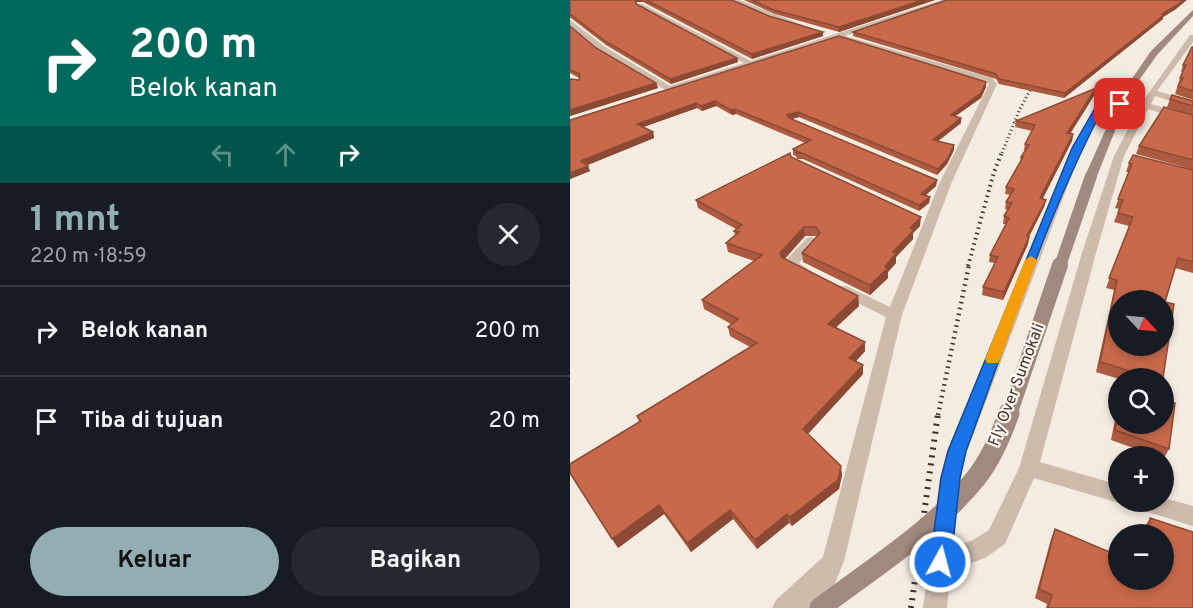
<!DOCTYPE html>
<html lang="id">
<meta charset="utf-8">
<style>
:root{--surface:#171b24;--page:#242831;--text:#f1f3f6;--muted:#9ea1a6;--line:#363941;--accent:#92aeb2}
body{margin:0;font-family:Overpass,sans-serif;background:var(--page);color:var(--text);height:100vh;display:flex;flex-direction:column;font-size:22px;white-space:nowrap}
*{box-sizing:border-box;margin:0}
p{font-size:20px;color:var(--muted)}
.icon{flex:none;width:33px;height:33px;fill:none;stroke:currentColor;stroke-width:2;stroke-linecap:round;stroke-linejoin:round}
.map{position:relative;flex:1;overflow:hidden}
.side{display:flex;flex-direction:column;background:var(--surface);width:570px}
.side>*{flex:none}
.hud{background:#00695c;color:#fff;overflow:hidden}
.needle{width:39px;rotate:116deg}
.buttons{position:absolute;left:538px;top:290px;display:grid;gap:12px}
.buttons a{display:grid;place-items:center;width:66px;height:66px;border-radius:50%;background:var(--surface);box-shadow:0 3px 9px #0003;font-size:30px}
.pin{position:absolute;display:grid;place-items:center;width:51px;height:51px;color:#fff;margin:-26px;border-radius:12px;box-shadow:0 3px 9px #0006}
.me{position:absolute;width:66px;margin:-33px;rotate:7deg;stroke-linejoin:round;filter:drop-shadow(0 0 4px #0008)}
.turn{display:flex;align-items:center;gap:21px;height:126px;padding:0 30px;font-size:27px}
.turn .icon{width:78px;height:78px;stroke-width:2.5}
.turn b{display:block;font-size:42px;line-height:51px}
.lanes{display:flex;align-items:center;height:57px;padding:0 30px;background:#0003;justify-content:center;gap:30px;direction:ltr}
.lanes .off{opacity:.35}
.round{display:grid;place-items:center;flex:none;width:63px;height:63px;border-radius:32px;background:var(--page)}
.headline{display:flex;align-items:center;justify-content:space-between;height:102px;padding:0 30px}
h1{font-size:36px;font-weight:700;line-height:45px;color:var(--accent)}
.action{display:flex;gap:12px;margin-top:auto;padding:12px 30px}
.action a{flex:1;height:69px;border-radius:36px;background:var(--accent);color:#111;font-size:24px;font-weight:700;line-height:69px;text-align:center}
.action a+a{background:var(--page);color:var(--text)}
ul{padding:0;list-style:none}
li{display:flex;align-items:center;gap:18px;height:90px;padding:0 30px;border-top:2px solid var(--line)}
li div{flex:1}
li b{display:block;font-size:22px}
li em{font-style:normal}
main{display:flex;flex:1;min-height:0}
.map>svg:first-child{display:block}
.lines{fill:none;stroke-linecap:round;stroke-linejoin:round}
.street{fill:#cdbbac;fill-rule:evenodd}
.secondary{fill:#a18a7d;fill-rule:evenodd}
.rail-far3{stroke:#3b302b;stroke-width:3;stroke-dasharray:1 3;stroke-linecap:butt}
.rail-far2{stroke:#3b302b;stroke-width:4;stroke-dasharray:1.5 4;stroke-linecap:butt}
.rail-far1{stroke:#3b302b;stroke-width:4.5;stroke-dasharray:1.5 4.5;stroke-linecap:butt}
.rail{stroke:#3b302b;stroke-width:6;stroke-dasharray:2 6;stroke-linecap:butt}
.secondary-bridge-far2{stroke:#a18a7d;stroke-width:12}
.secondary-bridge-far1{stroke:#a18a7d;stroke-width:16}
.secondary-bridge{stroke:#a18a7d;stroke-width:21}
.wall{fill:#ac5a40}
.shaded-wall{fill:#8c4a34}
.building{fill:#c8694b;stroke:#8c4a34;stroke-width:1.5;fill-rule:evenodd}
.route{fill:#1a73e8;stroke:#114b97;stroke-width:1.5}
.slow{fill:#f59e0b}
.labels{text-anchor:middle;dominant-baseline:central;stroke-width:4.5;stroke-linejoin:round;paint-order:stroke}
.street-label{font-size:16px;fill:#3b302b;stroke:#fbf5ee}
</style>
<main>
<section class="side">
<div class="hud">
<div class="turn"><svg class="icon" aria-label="right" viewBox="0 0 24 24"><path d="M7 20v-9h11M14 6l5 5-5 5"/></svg><div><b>200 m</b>Belok kanan</div></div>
<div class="lanes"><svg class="icon off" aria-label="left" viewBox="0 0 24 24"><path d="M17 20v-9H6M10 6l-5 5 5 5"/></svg><svg class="icon off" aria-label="ahead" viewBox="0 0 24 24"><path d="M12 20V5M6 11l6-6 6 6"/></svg><svg class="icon" aria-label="right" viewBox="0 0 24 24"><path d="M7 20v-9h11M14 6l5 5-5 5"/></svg></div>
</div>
<div class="headline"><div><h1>1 mnt</h1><p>220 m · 18:59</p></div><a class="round"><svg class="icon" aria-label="close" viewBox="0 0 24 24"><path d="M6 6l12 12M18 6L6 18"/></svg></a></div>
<ul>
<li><svg class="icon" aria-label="right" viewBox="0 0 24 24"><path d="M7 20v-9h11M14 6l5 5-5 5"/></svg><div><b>Belok kanan</b></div><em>200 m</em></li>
<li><svg class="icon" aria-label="arrive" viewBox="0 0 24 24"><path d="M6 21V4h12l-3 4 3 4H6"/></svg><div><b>Tiba di tujuan</b></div><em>20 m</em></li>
</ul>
<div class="action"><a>Keluar</a><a>Bagikan</a></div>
</section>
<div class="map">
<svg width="623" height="608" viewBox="0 0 623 608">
<rect width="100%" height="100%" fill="#f4ebe1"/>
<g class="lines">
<path class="street" d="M 160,0 L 169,0 L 233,25 L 228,26 Z
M 372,0 L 381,0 L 275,36 L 422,78 L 427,84 L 381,184 L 332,315 L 274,561 L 255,608 L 202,608 L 206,600 L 253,557 L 316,317 L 266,292 L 264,289 L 266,286 L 276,286 L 320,307 L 369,184 L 419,84 L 269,38 L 99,92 L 29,51 L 0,26 L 0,20 L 35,47 L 100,86 L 174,63 L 68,6 L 68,4 L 72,4 L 181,61 Z
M 620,35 L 623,35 L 623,42 L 587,91 L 623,102 L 623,108 L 585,96 L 581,104 L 623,117 L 623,123 L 578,109 L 554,156 L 526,253 L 470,462 L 549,485 L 549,501 L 555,501 L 549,503 L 464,478 L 435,544 L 415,558 L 381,570 L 377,608 L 353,608 L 370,478 L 377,451 L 502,148 L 531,96 L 541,91 L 556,90 L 560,93 L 555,96 L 573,101 ZM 550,96 L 550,100 L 570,106 L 544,156 L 512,253 L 449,468 L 419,530 L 401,541 L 383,547 L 390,478 L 397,451 L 512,148 L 538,100 Z
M 242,237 L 249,241 L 229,263 L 242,272 L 240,275 C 231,277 219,271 213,264 L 215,261 L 237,238 Z
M 594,498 L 623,506 L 623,526 L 565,508 L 562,501 L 594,501 Z"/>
<path class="secondary" d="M 623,10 L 623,16 L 587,55 L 560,93 L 527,176 L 521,179 L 517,178 L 515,176 L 552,93 L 581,51 Z"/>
<path class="rail-far3" d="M 432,153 L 449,111 L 467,77"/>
<path class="rail-far2" d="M 398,266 L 424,172 L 432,152"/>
<path class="rail-far1" d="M 368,415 L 399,265"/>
<path class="rail" d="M 341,608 L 368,413"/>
<path class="secondary-bridge-far2" d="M 490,266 L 521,176"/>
<path class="secondary-bridge-far1" d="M 439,415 L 490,265"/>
<path class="secondary-bridge" d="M 250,608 C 303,568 364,530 406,478 C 421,459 431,436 439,413"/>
</g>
<path class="wall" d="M 0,0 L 162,0 L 199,16 L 253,36 L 182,59 L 73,2 L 66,2 L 67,4 L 167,58 L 168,62 L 101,84 L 36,45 L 1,18 L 0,18 Z
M 174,0 L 365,0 L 269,32 L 205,14 Z
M 606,9 L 593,17 L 593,19 L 494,98 L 429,84 L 426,79 L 283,36 L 283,32 Z
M 0,26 L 26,48 L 86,83 L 88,88 L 0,116 L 0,79 L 9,80 L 9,78 L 0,73 Z
M 269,36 L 416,82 L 416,87 L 411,98 L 385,116 L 391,118 L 391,123 L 368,141 L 384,145 L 384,150 L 377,164 L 367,175 L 229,117 L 221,119 L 367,180 L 366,186 L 355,196 L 360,197 L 359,203 L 349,211 L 233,159 L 227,159 L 226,156 L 223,155 L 223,149 L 235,143 L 166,114 L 162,115 L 146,106 L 132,111 L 127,108 L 73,127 L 83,132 L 84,138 L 17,165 L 20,171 L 0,179 L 0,120 Z
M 623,47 L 623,100 L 605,94 L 612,72 L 611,72 L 613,65 Z
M 526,88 L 525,94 L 500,134 L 503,134 L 502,141 L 472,199 L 476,200 L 474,207 L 459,237 L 458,244 L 433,300 L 412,295 L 413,287 L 425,263 L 419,262 L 420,255 L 436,224 L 433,224 L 434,216 L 438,210 L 435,209 L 436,202 L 441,195 L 435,194 L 436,187 L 450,162 L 451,157 L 455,151 L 454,150 L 455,144 L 462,131 L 445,127 L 446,121 Z
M 600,99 L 623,106 L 623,115 L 597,107 Z
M 623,115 L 623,273 L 605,268 L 595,302 L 593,378 L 549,379 L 526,372 L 544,290 L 536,288 L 559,226 L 544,222 L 549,209 L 545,208 L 559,172 L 556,172 L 559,163 L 618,168 L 566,154 L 569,146 Z
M 221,157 L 350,226 L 343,233 L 343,239 L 326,257 L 326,263 L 318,272 L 318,278 L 300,295 L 233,262 L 232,253 L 247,236 L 235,236 L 215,259 L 288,296 L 289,306 L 265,328 L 295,342 L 295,351 L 286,361 L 293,374 L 238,434 L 272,475 L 269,489 L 222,526 L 219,523 L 187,549 L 163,519 L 121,552 L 94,514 L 48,548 L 69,422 L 67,416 L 180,347 L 160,336 L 158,327 L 161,324 L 134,309 L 132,300 L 184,261 L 158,252 L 156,243 L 165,236 L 164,231 L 166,229 L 128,208 L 126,200 Z
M 549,398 L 549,423 L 599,449 L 594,458 L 594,456 L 586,456 L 541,440 Z
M 580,518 L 623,532 L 623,608 L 476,608 L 477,604 L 465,598 L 481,539 L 485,529 L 549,556 L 549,579 L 594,579 L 594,534 L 573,534 L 574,528 Z"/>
<path class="shaded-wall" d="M 66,0 L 73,0 L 73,2 L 66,2 L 67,8 Z
M 353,0 L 365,0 L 269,32 L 269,27 Z
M 614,0 L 617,0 L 606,9 L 593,17 L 593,19 L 494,98 L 495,93 L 592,14 Z
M 253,32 L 253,36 L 182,59 L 182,54 Z
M 167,58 L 168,62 L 101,84 L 100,79 Z
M 416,82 L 416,87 L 411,98 L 380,120 L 381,115 Z
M 86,83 L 88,88 L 0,116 L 0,110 Z
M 526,88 L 525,94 L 496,140 L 497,133 Z
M 145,101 L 146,106 L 132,111 L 131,106 Z
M 126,103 L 127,108 L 68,129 L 67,124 Z
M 165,109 L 166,114 L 162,115 L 161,110 Z
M 228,112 L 229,117 L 218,120 L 217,115 Z
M 391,118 L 391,123 L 363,145 L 363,140 Z
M 83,132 L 84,138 L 13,167 L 11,161 Z
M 503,134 L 502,141 L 469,206 L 470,198 Z
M 384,145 L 384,150 L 377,164 L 367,175 L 368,169 Z
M 18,166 L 20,171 L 0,179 L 0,173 Z
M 367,180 L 366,186 L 350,200 L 351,194 Z
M 360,197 L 359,203 L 349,211 L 349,205 Z
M 476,200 L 474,207 L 455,243 L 457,236 Z
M 351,217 L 350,226 L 343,233 L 343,239 L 326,257 L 326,263 L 318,272 L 318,278 L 300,295 L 300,285 L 315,267 L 323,252 L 340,228 Z
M 234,227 L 235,236 L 211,262 L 210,253 Z
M 459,237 L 458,244 L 433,300 L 434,292 Z
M 288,296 L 289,306 L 259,334 L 258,324 Z
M 295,342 L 295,351 L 280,368 L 279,358 Z
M 293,365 L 293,374 L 234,438 L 233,429 Z
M 271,466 L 272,475 L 269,489 L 222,526 L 220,517 Z
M 89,505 L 94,514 L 48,548 L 42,539 Z
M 160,510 L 163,519 L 121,552 L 117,543 Z
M 217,514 L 219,523 L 187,549 L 185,540 Z"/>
<path class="building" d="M 0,0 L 66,0 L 66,4 L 167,58 L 100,79 L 35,41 L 0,14 Z
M 76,0 L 162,0 L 199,16 L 253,32 L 182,54 Z
M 182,0 L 353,0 L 269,27 L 204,10 Z
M 377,0 L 614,0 L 607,5 L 592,14 L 594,15 L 495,93 L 429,79 L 426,74 L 283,32 Z
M 0,26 L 26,48 L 86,83 L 0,110 L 0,79 L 9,80 L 10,74 L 0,70 Z
M 269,36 L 416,82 L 411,93 L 381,115 L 391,118 L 363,140 L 384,145 L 378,158 L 368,169 L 228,112 L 217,115 L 219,118 L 367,180 L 351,194 L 360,197 L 349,205 L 232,153 L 226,153 L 229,152 L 223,149 L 241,140 L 165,109 L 161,110 L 145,101 L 131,106 L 126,103 L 67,124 L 83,132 L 11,161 L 18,166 L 0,173 L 0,120 Z
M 622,47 L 623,47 L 623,91 L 608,86 L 613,78 L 610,78 L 616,65 L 613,65 Z
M 526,88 L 497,133 L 503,134 L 470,198 L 476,200 L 457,236 L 459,237 L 434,292 L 413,287 L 428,257 L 420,255 L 439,218 L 434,216 L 442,203 L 436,202 L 444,189 L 436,187 L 453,157 L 451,157 L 459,145 L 455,144 L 465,125 L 446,121 Z
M 602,95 L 623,101 L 623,106 L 600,99 Z
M 594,107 L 623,115 L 623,160 L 569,146 Z
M 220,153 L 221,157 L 351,217 L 340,228 L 344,230 L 323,252 L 326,253 L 315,267 L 318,268 L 300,285 L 232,253 L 250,233 L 246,227 L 234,227 L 210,253 L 211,257 L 288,296 L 258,324 L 295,342 L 279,358 L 293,365 L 233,429 L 271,466 L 268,480 L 220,517 L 217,514 L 185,540 L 160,510 L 117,543 L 89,505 L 42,539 L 0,473 L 0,464 L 71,421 L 67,416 L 187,343 L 158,327 L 168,319 L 132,300 L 192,255 L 156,243 L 169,232 L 164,231 L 172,225 L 126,200 Z
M 563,155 L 623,170 L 623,262 L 608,258 L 595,302 L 604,304 L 593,378 L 555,378 L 557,370 L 530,362 L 547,280 L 539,278 L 563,217 L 548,213 L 553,200 L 548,199 L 562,164 L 559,163 ZM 549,300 L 594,300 L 594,345 L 549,345 Z
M 594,399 L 605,403 L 599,449 L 545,430 L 549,411 L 549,423 L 594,423 Z
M 580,518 L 623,532 L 623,608 L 478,608 L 482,595 L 469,589 L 485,529 L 549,556 L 549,579 L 594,579 L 594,534 L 579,534 Z"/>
<path class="route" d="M 556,91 L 560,93 L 553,105 L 546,104 L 550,96 L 538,99 C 478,210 440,333 396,451 L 390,478 L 381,562 L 378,570 L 370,573 L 363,570 L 360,562 L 371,478 L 378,451 L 502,148 L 532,96 L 541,92 Z"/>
<path class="slow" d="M 461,256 L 467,260 L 430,359 L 428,363 L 417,363 L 415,359 L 455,260 Z"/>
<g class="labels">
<g class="street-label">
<text transform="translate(447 385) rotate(-69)">Fly Over Sumokali</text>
</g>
</g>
</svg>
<div class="buttons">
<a><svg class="needle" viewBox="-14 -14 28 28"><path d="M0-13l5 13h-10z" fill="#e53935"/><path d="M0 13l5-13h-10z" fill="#9ea1a6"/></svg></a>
<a><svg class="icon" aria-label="search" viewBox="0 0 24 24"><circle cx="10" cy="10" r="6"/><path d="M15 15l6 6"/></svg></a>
<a>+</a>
<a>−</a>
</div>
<div class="pin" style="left:550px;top:104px;background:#d93025"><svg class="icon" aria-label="arrive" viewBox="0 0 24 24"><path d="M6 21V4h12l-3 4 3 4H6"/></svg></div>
<svg class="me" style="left:370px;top:562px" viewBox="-20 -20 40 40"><circle r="17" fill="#1a73e8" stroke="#fff" stroke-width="3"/><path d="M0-11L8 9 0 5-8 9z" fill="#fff"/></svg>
</div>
</main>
